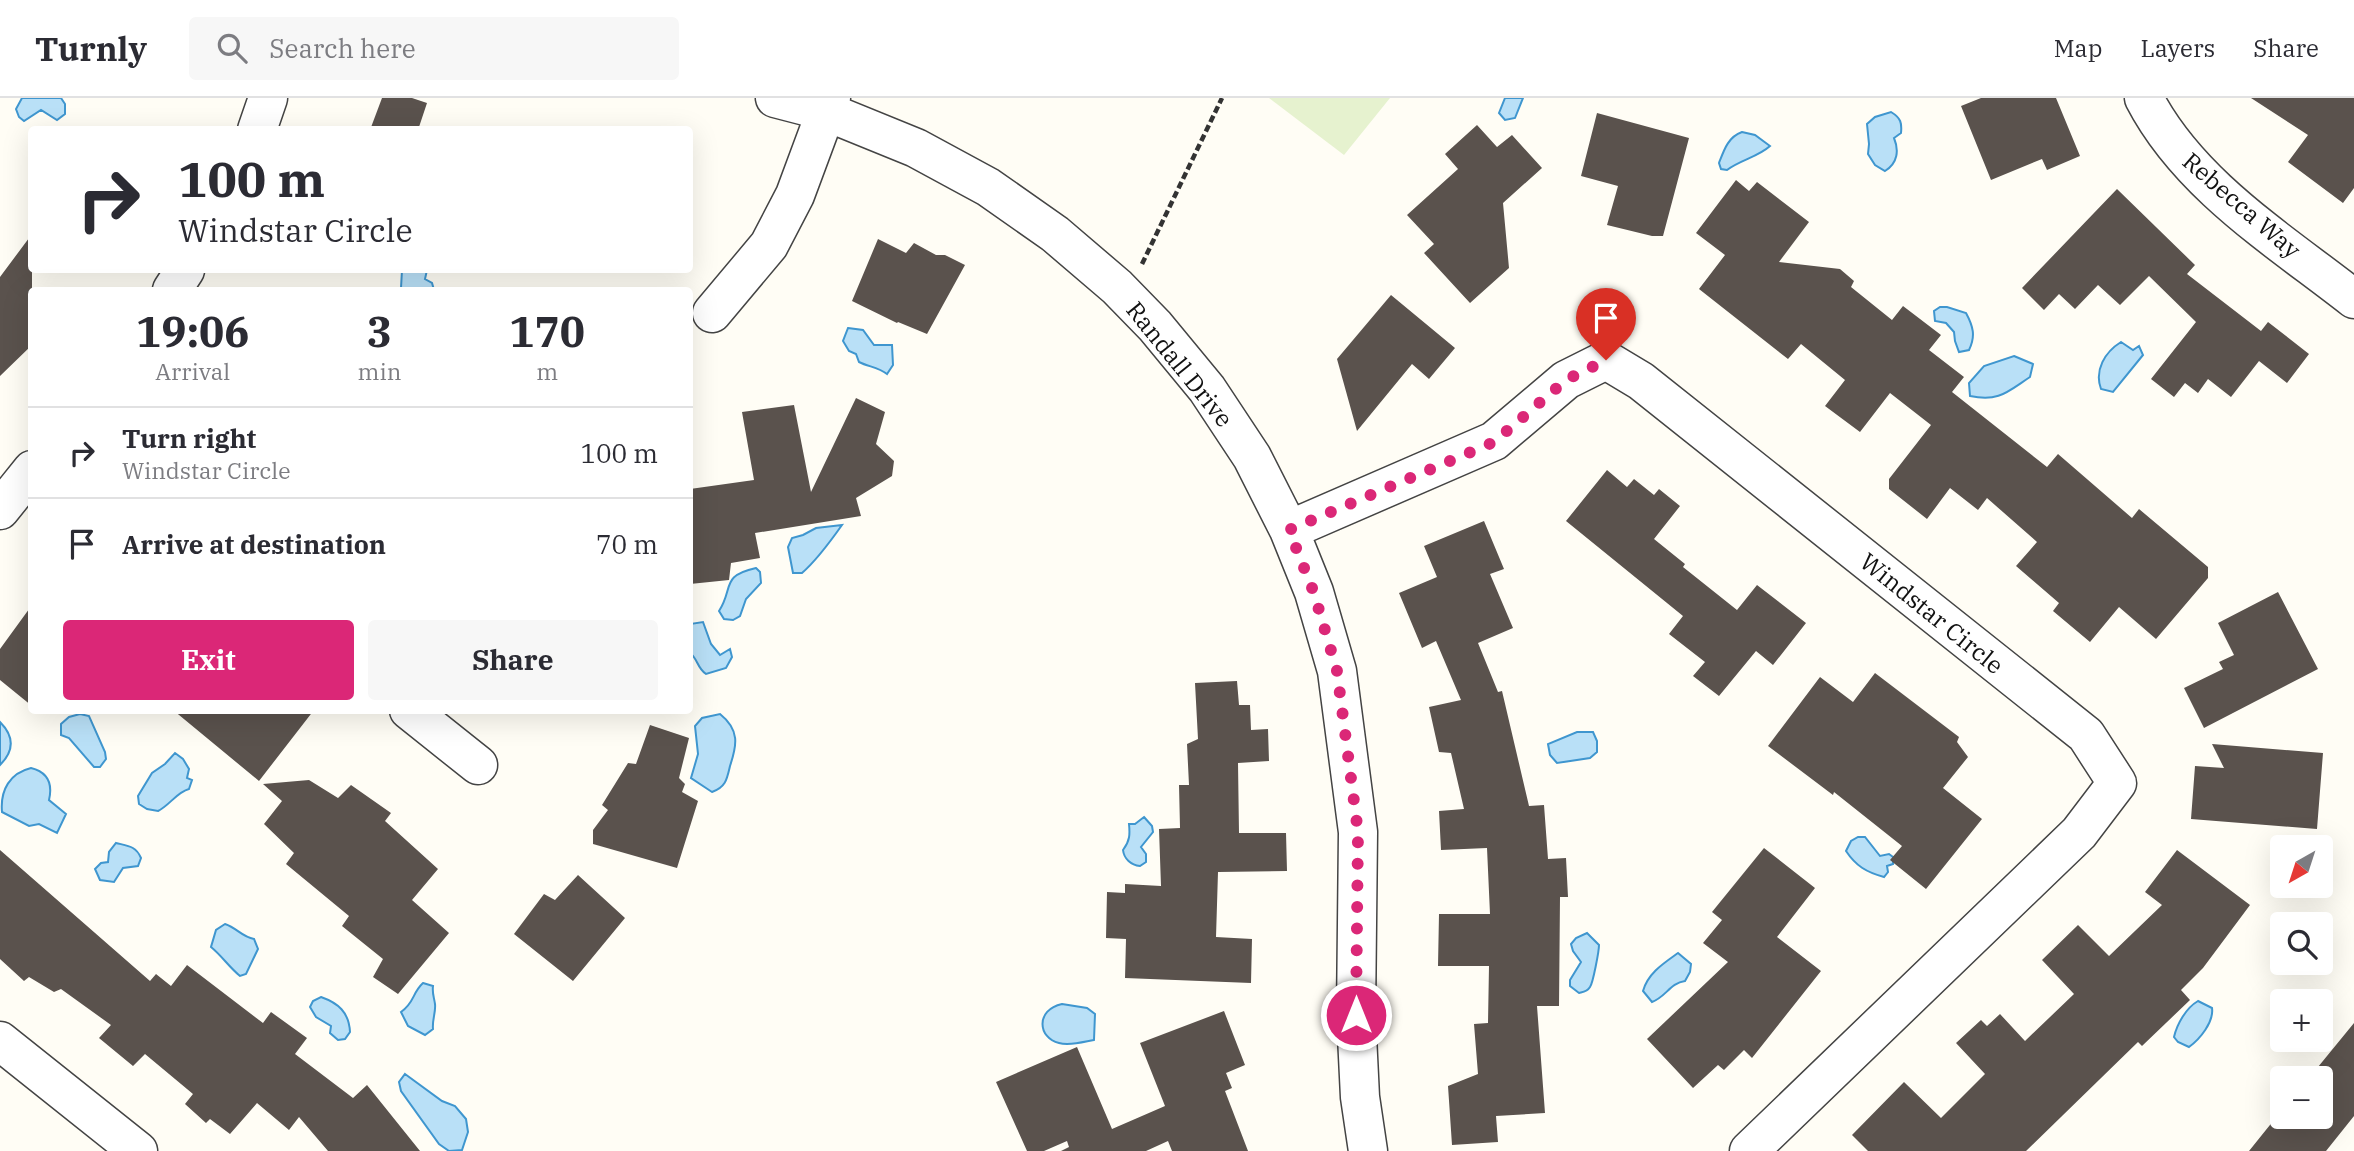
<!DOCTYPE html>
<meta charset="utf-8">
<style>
:root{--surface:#fff;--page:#f7f7f7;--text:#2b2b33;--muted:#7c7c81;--line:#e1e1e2;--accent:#db2777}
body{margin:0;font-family:"IBM Plex Serif",serif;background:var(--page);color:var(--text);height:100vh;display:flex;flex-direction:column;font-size:26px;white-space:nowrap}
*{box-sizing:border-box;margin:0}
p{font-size:23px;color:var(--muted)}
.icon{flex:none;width:38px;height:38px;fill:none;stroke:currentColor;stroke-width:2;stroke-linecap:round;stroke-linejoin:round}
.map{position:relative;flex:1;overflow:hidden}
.side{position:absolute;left:28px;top:189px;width:665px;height:427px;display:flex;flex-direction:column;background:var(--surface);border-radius:7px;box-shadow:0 7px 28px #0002}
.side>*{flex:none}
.banner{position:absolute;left:28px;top:28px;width:665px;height:147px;border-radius:7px;box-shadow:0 7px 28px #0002;background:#fff;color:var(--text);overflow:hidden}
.needle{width:46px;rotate:219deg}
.tools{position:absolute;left:2270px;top:737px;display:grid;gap:14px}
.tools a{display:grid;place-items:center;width:63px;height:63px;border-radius:7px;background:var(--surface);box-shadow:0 7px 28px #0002;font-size:35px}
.pin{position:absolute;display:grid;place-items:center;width:60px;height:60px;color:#fff;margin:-72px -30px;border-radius:50% 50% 50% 0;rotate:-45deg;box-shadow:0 0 7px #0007}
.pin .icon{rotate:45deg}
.me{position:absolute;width:77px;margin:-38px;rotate:0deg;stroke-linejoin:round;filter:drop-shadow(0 0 5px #0008)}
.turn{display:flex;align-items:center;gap:24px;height:147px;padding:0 35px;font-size:32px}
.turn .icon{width:91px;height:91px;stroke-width:2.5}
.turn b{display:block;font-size:49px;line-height:60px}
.eta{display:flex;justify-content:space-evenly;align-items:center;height:119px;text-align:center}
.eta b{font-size:42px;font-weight:700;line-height:49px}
.button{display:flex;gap:14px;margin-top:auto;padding:14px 35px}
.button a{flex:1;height:80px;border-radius:7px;background:var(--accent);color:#fff;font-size:28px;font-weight:700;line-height:80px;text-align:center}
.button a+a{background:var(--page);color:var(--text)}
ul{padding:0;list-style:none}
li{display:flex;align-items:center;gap:21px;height:91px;padding:0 35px;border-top:2px solid var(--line)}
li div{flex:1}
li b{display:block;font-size:26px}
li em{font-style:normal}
header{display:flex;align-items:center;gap:42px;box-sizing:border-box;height:98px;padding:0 35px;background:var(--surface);border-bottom:2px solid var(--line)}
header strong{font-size:33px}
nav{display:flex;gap:38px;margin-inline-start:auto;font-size:24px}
.search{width:490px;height:63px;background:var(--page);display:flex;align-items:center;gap:18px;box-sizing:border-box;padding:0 24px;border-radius:7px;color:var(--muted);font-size:26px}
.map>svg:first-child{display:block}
.pitch{fill:#e6f2cf}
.water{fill:#b9e0f7;stroke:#3f96cf;stroke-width:2}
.building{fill:#5a524d}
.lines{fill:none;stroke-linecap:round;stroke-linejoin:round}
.minor-casing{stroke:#444;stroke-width:41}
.path{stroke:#333;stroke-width:4.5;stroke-dasharray:7 3.5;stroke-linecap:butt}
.minor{stroke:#fff;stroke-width:38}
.route{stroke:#db2777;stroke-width:12;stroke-dasharray:0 21.6}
.labels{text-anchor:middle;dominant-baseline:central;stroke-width:7;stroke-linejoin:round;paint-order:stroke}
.street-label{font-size:24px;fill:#111;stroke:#fff}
</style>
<header>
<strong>Turnly</strong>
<div class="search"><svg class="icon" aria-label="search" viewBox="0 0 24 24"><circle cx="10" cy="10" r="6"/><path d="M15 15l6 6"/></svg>Search here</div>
<nav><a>Map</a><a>Layers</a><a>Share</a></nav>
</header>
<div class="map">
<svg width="2354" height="1053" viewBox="0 0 2354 1053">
<rect width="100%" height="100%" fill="#fffdf5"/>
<path class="pitch" d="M 1269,0 L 1390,0 L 1344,57 Z"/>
<path class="water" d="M 22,0 L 61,0 L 65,6 L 65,16 L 57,22 L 41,12 L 24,23 L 19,19 L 16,11 Z
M 1505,0 L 1523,0 L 1515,20 L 1505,22 L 1499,15 Z
M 1891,14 C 1901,20 1902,25 1901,35 L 1894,40 C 1899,52 1898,65 1885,73 L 1875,67 L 1868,56 L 1869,46 L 1867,26 L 1875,19 Z
M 1742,34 L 1755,37 L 1770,48 C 1758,59 1740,62 1727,72 L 1721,71 L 1719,65 C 1724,52 1728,39 1742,34 Z
M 402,172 L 427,172 L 425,181 L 432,185 L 434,192 L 405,192 L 401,190 Z
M 1940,209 L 1947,209 L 1966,215 C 1973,228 1976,238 1969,252 L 1959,254 L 1955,243 L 1954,234 L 1946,225 L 1935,223 L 1934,213 Z
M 848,230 L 863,232 L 874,247 L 892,247 L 893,267 L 887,276 C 878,269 869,269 859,264 L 856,256 L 849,253 L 843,243 Z
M 2121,244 L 2133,252 L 2139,248 L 2143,257 L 2113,294 L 2101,291 C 2094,272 2105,254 2121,244 Z
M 2014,258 L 2033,266 L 2030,279 C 2007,294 1999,304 1970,298 L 1969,285 L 1984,268 Z
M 842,427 C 830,444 817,462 802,475 L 793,475 L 788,449 L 792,440 L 803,437 L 816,430 Z
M 756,470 L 760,474 L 761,485 L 746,501 L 740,518 L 733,522 L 724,521 L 719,513 C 734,490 720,478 756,470 Z
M 703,524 L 711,546 L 720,557 L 730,551 L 732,559 L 726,570 L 706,576 C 697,570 698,561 690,555 L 690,526 Z
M 80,616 L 89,618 L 105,654 L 106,661 L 100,669 L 94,669 L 69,640 L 61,637 L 61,626 L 69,619 Z
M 720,616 C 740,632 737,647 730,668 C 727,681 726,689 712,694 L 691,680 L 698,656 L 695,628 L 702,620 Z
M 0,624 C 14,638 15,652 0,667 Z
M 1577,634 L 1593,634 L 1597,643 L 1597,654 L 1590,660 L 1557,665 L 1550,657 L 1548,646 Z
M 175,655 L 183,661 L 189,671 L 187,680 L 192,682 L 189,691 C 177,694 170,707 158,713 L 147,711 L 139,706 L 138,698 L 152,675 L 165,666 Z
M 31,670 C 47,674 53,685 49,702 L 66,716 L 57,735 L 39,726 L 29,728 L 2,714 C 0,692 10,675 31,670 Z
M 1144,719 L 1152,728 L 1153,734 L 1141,749 L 1146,756 L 1146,764 L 1140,768 C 1131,767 1124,761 1123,752 C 1130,743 1130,736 1129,726 L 1135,726 Z
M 1858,739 L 1865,739 L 1880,758 L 1889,756 L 1893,759 L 1893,766 L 1887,768 L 1888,774 L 1884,779 C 1866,774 1856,768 1846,753 L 1851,743 Z
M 116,745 C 128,748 136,748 141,760 L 138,768 L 123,770 L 114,784 L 100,782 L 95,771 L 101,765 L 108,764 L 109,754 Z
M 225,826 C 237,830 242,839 254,841 L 258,851 L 246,876 L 240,878 C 229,869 222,858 211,849 L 216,832 Z
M 1587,835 L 1599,847 C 1599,853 1593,885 1590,889 C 1587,894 1583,894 1579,895 L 1570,888 L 1570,882 L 1581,864 L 1573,853 L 1571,846 L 1576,840 Z
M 1678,855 L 1691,866 L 1690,874 L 1685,883 C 1670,885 1666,899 1652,904 L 1643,893 C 1648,875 1664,865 1678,855 Z
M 423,885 L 433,888 C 432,895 434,899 435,906 C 436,914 432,922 433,931 L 425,937 L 408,928 L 401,914 C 415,904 412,895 423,885 Z
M 321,899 C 338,905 349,914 350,934 L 345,941 L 338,942 L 330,935 L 331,928 L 316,919 L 310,909 L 313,903 Z
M 2198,903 L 2212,910 C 2214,924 2200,941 2189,949 L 2178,944 L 2174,939 C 2177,926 2186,910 2198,903 Z
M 1062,906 L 1087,910 L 1095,916 L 1094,942 C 1083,944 1070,948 1059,945 C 1038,940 1035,912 1062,906 Z
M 405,976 L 442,1003 L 455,1008 L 466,1021 L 468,1034 L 462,1052 L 449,1053 L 439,1046 L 401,993 L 399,984 Z"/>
<path class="building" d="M 382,0 L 412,0 L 427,5 L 418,32 L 370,32 Z
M 1981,0 L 2056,0 L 2080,58 L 2047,72 L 2042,61 L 1991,82 L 1961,8 Z
M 2251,0 L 2354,0 L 2354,90 L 2343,105 L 2288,64 L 2308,37 Z
M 1597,15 L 1689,40 L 1663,138 L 1652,138 L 1607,127 L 1618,88 L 1581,78 Z
M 1477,27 L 1497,49 L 1512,37 L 1542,70 L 1503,105 L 1509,170 L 1470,205 L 1424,155 L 1434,146 L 1407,117 L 1458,71 L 1445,56 Z
M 1736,82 L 1749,93 L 1757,84 L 1809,124 L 1779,164 L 1840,171 L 1854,183 L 1851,189 L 1892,222 L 1903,208 L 1941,237 L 1929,252 L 1964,279 L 1952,294 L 2047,369 L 2058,356 L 2132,420 L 2139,411 L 2208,469 L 2208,480 L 2156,541 L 2119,509 L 2090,544 L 2053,513 L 2059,505 L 2016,468 L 2037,444 L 1987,400 L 1978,412 L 1950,390 L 1927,421 L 1889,391 L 1889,381 L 1931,327 L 1890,295 L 1860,334 L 1825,308 L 1845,282 L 1801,246 L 1788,261 L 1699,191 L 1725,157 L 1696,135 Z
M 2117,91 L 2195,167 L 2187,176 L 2261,233 L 2268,224 L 2309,256 L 2287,285 L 2259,263 L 2231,299 L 2208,281 L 2198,295 L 2185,285 L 2174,299 L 2151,281 L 2196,224 L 2149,178 L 2120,207 L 2098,187 L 2075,211 L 2059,196 L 2044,212 L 2022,190 Z
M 32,136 L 32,247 L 0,278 L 0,179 Z
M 878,141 L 906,155 L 914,145 L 936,157 L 945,157 L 965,167 L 927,236 L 898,224 L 897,225 L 852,203 Z
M 1391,197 L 1455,250 L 1429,281 L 1412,266 L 1357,333 L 1337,261 Z
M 856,300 L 885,314 L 876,346 L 894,363 L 892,378 L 856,400 L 861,418 L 755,435 L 760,460 L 731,465 L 729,482 L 690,486 L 690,391 L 754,382 L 742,314 L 794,307 L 811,394 Z
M 1607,372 L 1627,389 L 1634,381 L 1654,397 L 1659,391 L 1680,408 L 1654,441 L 1685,466 L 1683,469 L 1737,512 L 1757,487 L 1806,525 L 1773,567 L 1756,553 L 1719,598 L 1693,578 L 1705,564 L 1669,536 L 1683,518 L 1566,423 Z
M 1484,423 L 1504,471 L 1490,476 L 1513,530 L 1478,545 L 1498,594 L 1502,593 L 1529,708 L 1544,707 L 1548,761 L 1566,760 L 1568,799 L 1560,799 L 1559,908 L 1537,908 L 1545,1015 L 1496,1018 L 1498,1044 L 1452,1047 L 1448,988 L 1478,976 L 1474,926 L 1488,925 L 1489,868 L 1438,868 L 1439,816 L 1490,816 L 1487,750 L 1441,752 L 1439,713 L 1464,711 L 1451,655 L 1439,654 L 1429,609 L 1461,602 L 1436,543 L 1422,550 L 1399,495 L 1437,479 L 1424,448 Z
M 2278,494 L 2318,571 L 2204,630 L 2184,590 L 2223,571 L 2219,564 L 2234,557 L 2218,525 Z
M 32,507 L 32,608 L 0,582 L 0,551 Z
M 1875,575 L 1959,639 L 1957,644 L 1968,659 L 1943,690 L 1982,721 L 1926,791 L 1890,762 L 1902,748 L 1834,694 L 1833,697 L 1768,648 L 1820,579 L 1853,604 Z
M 1237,583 L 1239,607 L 1250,607 L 1251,632 L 1268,631 L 1269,663 L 1238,665 L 1239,735 L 1286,735 L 1287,773 L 1218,774 L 1216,839 L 1252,841 L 1251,885 L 1125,880 L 1126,841 L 1106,840 L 1107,794 L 1125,795 L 1125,786 L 1161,788 L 1159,731 L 1180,730 L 1179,687 L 1189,687 L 1187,646 L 1198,641 L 1195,585 Z
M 173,612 L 314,612 L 259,683 Z
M 650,627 L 689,640 L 679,680 L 685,686 L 682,694 L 698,703 L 677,770 L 593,746 L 593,732 L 608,712 L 602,707 L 628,665 L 636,666 Z
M 2212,646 L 2323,655 L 2317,731 L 2191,721 L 2195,668 L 2224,670 Z
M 309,682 L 338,700 L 351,687 L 391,715 L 385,723 L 438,771 L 412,802 L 449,835 L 398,896 L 373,879 L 383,861 L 342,828 L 349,818 L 286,766 L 294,755 L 264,726 L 282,703 L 263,686 Z
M 1764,750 L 1815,790 L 1777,839 L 1821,873 L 1752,960 L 1744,952 L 1724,972 L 1718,967 L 1693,990 L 1647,941 L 1728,864 L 1703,845 L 1722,822 L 1712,814 Z
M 0,752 L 150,883 L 156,876 L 171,888 L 187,867 L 263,925 L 271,914 L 307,940 L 295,956 L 353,1000 L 367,987 L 420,1053 L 328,1053 L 299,1019 L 289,1032 L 257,1005 L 230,1036 L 210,1021 L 206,1025 L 185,1006 L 193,996 L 145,956 L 133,968 L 99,940 L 111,927 L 61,891 L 54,894 L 29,879 L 24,883 L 0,861 Z
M 2177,752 L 2250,807 L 2203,870 L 2181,892 L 2190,902 L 2142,948 L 2138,944 L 2026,1053 L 1868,1053 L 1852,1037 L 1904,984 L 1941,1020 L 1985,976 L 1956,945 L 1981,922 L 1987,928 L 2000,916 L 2025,943 L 2074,896 L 2042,862 L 2078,827 L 2109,858 L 2162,807 L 2145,794 Z
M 578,777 L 625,820 L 573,883 L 514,836 L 544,796 L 555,802 Z
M 1224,913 L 1245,967 L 1226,975 L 1232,990 L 1225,993 L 1248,1053 L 1172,1053 L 1168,1043 L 1146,1053 L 1061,1053 L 1069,1049 L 1067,1043 L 1044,1053 L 1027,1053 L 996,984 L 1077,949 L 1112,1031 L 1165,1008 L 1140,945 Z
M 2354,925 L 2354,1018 L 2326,1053 L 2249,1053 L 2282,1012 L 2282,1018 L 2320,1018 L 2320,980 L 2309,980 Z"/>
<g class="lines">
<g class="minor-casing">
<path id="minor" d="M 775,0 L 825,13 L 916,50 L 988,89 L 1055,136 L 1117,189 L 1155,228 L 1207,291 L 1252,359 L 1289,432 L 1314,494 L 1337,573 L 1358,734 L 1356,917 L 1360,999 L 1368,1053
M 2144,0 C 2189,87 2279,142 2354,201
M 257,32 L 268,0
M 172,192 L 185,172
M 712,215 L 769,147 L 795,97 L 831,0
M 0,412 L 32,372
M 1289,432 L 1494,343 L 1566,282 L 1606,262 L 1641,283 L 2086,637 L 2117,685 L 2079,735 L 1749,1053
M 409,612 L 478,667
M 0,943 L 138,1053"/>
</g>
<path class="path" d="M 1142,166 L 1222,0"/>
<use href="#minor" class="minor"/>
</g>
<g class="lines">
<path class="route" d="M 1356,917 L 1358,734 L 1337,573 L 1314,495 L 1289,432 L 1494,344 L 1566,282 L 1606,262"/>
</g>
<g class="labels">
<g class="street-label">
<text transform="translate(2242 107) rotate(41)">Rebecca Way</text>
<text transform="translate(1180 266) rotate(51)">Randall Drive</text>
<text transform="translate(1932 515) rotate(39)">Windstar Circle</text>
</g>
</g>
</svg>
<div class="tools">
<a><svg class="needle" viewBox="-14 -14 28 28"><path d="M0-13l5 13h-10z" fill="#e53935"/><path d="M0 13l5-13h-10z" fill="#7c7c81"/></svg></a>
<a><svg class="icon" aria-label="search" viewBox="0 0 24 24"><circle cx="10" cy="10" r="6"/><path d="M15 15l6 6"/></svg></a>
<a>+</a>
<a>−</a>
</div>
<div class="pin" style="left:1606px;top:262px;background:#d93025"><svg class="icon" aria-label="arrive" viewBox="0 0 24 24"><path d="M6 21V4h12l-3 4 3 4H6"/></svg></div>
<svg class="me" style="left:1356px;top:917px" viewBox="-20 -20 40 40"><circle r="17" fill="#db2777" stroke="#fff" stroke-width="3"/><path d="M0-11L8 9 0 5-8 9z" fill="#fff"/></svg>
<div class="banner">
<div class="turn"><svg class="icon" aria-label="right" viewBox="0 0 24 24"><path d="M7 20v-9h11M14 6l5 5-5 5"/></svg><div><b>100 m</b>Windstar Circle</div></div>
</div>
<section class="side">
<div class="eta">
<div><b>19:06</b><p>Arrival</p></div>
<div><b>3</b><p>min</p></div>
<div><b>170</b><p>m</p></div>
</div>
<ul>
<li><svg class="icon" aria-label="right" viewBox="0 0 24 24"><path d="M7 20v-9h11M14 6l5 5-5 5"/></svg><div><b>Turn right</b><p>Windstar Circle</p></div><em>100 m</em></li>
<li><svg class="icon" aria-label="arrive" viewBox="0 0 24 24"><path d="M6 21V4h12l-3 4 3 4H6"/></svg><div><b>Arrive at destination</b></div><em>70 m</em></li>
</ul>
<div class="button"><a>Exit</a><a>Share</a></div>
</section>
</div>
